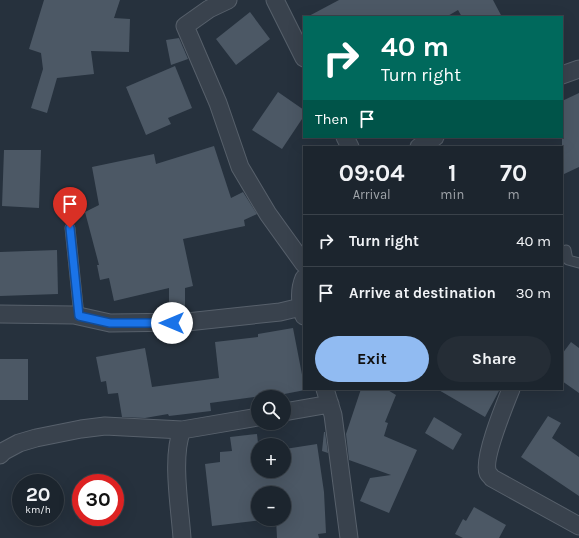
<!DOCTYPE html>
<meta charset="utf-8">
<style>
:root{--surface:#1c252e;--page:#252d36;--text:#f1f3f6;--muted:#a0a5aa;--line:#3a424a;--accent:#91bbf2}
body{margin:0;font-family:Karla,sans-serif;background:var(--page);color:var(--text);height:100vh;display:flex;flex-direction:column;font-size:15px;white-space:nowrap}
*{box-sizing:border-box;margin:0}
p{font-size:13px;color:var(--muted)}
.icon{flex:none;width:22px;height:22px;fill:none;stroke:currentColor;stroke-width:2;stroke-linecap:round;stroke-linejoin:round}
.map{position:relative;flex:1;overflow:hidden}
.drawer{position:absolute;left:303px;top:146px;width:260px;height:244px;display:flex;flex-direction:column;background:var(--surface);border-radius:0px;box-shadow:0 4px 16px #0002,0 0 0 1px var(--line)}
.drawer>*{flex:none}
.hud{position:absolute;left:303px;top:16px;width:260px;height:122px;border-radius:0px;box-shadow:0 4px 16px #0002,0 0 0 1px var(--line);background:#00695c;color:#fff;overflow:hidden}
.tools{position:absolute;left:251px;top:390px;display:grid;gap:8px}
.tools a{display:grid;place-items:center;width:40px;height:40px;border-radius:50%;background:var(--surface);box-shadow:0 4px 16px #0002,0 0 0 1px var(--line);font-size:20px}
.speed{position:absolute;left:12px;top:474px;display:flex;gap:8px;font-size:20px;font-weight:700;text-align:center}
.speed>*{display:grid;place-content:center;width:52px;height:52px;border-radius:50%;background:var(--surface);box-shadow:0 4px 16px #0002,0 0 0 1px var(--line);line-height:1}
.speed small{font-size:10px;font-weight:400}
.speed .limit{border:6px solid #d22;background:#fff;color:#111}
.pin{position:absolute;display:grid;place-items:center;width:34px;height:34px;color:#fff;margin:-41px -17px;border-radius:50% 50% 50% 0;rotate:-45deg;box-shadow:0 0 4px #0007}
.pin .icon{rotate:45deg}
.me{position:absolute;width:44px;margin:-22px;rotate:270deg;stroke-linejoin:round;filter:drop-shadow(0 0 3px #0008)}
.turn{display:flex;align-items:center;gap:14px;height:84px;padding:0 12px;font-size:18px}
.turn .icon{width:52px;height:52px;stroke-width:2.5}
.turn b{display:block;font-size:28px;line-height:34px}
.then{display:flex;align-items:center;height:38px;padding:0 12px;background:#0003;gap:8px;font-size:15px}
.eta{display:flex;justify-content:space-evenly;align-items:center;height:68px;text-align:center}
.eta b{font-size:24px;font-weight:700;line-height:28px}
.cta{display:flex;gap:8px;margin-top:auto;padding:8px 12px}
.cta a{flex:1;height:46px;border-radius:24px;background:var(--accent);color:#111;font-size:16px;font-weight:700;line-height:46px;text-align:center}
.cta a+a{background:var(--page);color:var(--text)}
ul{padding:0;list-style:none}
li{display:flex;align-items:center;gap:12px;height:52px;padding:0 12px;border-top:1px solid var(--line)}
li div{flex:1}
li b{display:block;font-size:15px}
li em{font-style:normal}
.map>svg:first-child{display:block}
.building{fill:#4c5865;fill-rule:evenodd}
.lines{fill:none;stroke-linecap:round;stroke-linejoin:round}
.lane-casing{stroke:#57606b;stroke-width:11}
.street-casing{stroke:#57606b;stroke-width:19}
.lane{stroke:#39424d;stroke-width:9}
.street{stroke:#39424d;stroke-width:17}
.route-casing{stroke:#114b97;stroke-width:10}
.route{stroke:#1a73e8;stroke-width:7}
</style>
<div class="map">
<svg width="579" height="538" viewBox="0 0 579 538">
<rect width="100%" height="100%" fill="#26313d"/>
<path class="building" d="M 44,0 L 120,0 L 114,18 L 130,19 L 129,52 L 91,51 L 94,74 L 57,78 L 47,113 L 31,108 L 43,69 L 41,53 L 29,49 Z
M 339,0 L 493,0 L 502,17 L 462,17 L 458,10 L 446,17 L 307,17 Z
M 250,12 L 270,39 L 236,65 L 216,39 Z
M 179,38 L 188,59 L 171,65 L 166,40 Z
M 175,66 L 192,108 L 168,118 L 171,124 L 146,135 L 126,87 Z
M 278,92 L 304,110 L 304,116 L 282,149 L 252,130 Z
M 579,93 L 579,167 L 562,175 L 562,101 Z
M 214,146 L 231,198 L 243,192 L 257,214 L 244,220 L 245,226 L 183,239 L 193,286 L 185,288 L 185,312 L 169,312 L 169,288 L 114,301 L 109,278 L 100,280 L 97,265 L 99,265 L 85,212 L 99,205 L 92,167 L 154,154 L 156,164 Z
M 4,150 L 41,150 L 39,208 L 2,206 Z
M 57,250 L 58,294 L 0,296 L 0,252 Z
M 293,328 L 305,390 L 269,397 L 269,395 L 210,403 L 211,411 L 169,416 L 168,414 L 145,418 L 122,417 L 118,393 L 108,394 L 106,381 L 101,382 L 96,357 L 145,348 L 152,387 L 219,378 L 215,342 L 258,337 L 258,334 Z
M 571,342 L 579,348 L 579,393 L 562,381 L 562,354 Z
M 0,359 L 28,359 L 28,400 L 0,400 Z
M 361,389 L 386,389 L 396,395 L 385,422 L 388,423 L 384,436 L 417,450 L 389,513 L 360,501 L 370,478 L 391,475 L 349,460 L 346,434 Z
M 437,389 L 500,389 L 485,417 Z
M 548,416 L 561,423 L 552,438 L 579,457 L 579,496 L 521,457 Z
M 434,417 L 462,434 L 453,450 L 425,433 Z
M 324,432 L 325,432 L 328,453 L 322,451 Z
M 257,434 L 258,443 L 284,441 L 285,449 L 317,444 L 324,492 L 326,533 L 318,534 L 319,538 L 277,538 L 276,519 L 284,519 L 284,493 L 258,493 L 258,519 L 272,519 L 212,526 L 205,464 L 220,462 L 220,452 L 232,451 L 230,437 ZM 258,445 L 284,445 L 284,471 L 258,471 Z
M 474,507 L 506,525 L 499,538 L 463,538 L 455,534 L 463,519 L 466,521 Z"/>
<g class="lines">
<g class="lane-casing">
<path id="lane" d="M 70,228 L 79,316
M 562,252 L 566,250 L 568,260 L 579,263"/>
</g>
<g class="street-casing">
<path id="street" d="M 228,0 L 209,9 L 185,26 L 218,103 L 240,167 L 268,214 L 304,264
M 275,0 L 304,58
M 562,75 L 579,69
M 345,137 L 350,147
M 419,147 L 435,137
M 304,278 C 299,290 300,304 304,316
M 0,314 L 74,315 L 110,323 L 187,322 L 280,312 L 301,307
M 325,389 L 333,415 L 349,538
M 511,389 C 505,404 482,460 488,473 C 489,475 491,476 492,478 L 579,526
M 284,412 L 330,404
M 0,455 L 4,451 L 19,443 L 36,438 L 81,429 L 105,426 L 182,430 L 258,417
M 182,538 C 180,508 171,457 182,430"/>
</g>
<use href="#lane" class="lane"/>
<use href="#street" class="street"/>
</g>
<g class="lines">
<g class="route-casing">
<path id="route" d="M 70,228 L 79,316 L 110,323 L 172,323"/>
</g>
<use href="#route" class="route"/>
</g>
</svg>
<div class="tools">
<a><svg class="icon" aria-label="search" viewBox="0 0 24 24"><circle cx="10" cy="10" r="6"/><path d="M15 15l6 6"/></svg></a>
<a>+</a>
<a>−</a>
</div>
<div class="speed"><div>20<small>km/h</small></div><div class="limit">30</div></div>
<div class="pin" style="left:70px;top:228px;background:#d93025"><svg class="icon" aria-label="arrive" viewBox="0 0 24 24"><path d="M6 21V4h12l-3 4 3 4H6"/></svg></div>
<svg class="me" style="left:172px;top:323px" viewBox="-20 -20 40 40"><circle r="19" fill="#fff"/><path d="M0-13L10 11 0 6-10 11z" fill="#1a73e8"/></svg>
<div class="hud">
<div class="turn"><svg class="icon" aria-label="right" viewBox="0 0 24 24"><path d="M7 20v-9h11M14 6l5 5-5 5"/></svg><div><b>40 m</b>Turn right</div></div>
<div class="then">Then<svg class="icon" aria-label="arrive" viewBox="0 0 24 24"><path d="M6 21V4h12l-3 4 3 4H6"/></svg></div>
</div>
<section class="drawer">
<div class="eta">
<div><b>09:04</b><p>Arrival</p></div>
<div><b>1</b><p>min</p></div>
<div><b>70</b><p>m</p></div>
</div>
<ul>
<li><svg class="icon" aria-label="right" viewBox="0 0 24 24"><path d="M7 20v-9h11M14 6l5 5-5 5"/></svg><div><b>Turn right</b></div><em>40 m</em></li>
<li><svg class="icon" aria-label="arrive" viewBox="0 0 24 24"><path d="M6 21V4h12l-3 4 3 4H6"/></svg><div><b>Arrive at destination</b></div><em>30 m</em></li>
</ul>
<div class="cta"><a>Exit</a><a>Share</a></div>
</section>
</div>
